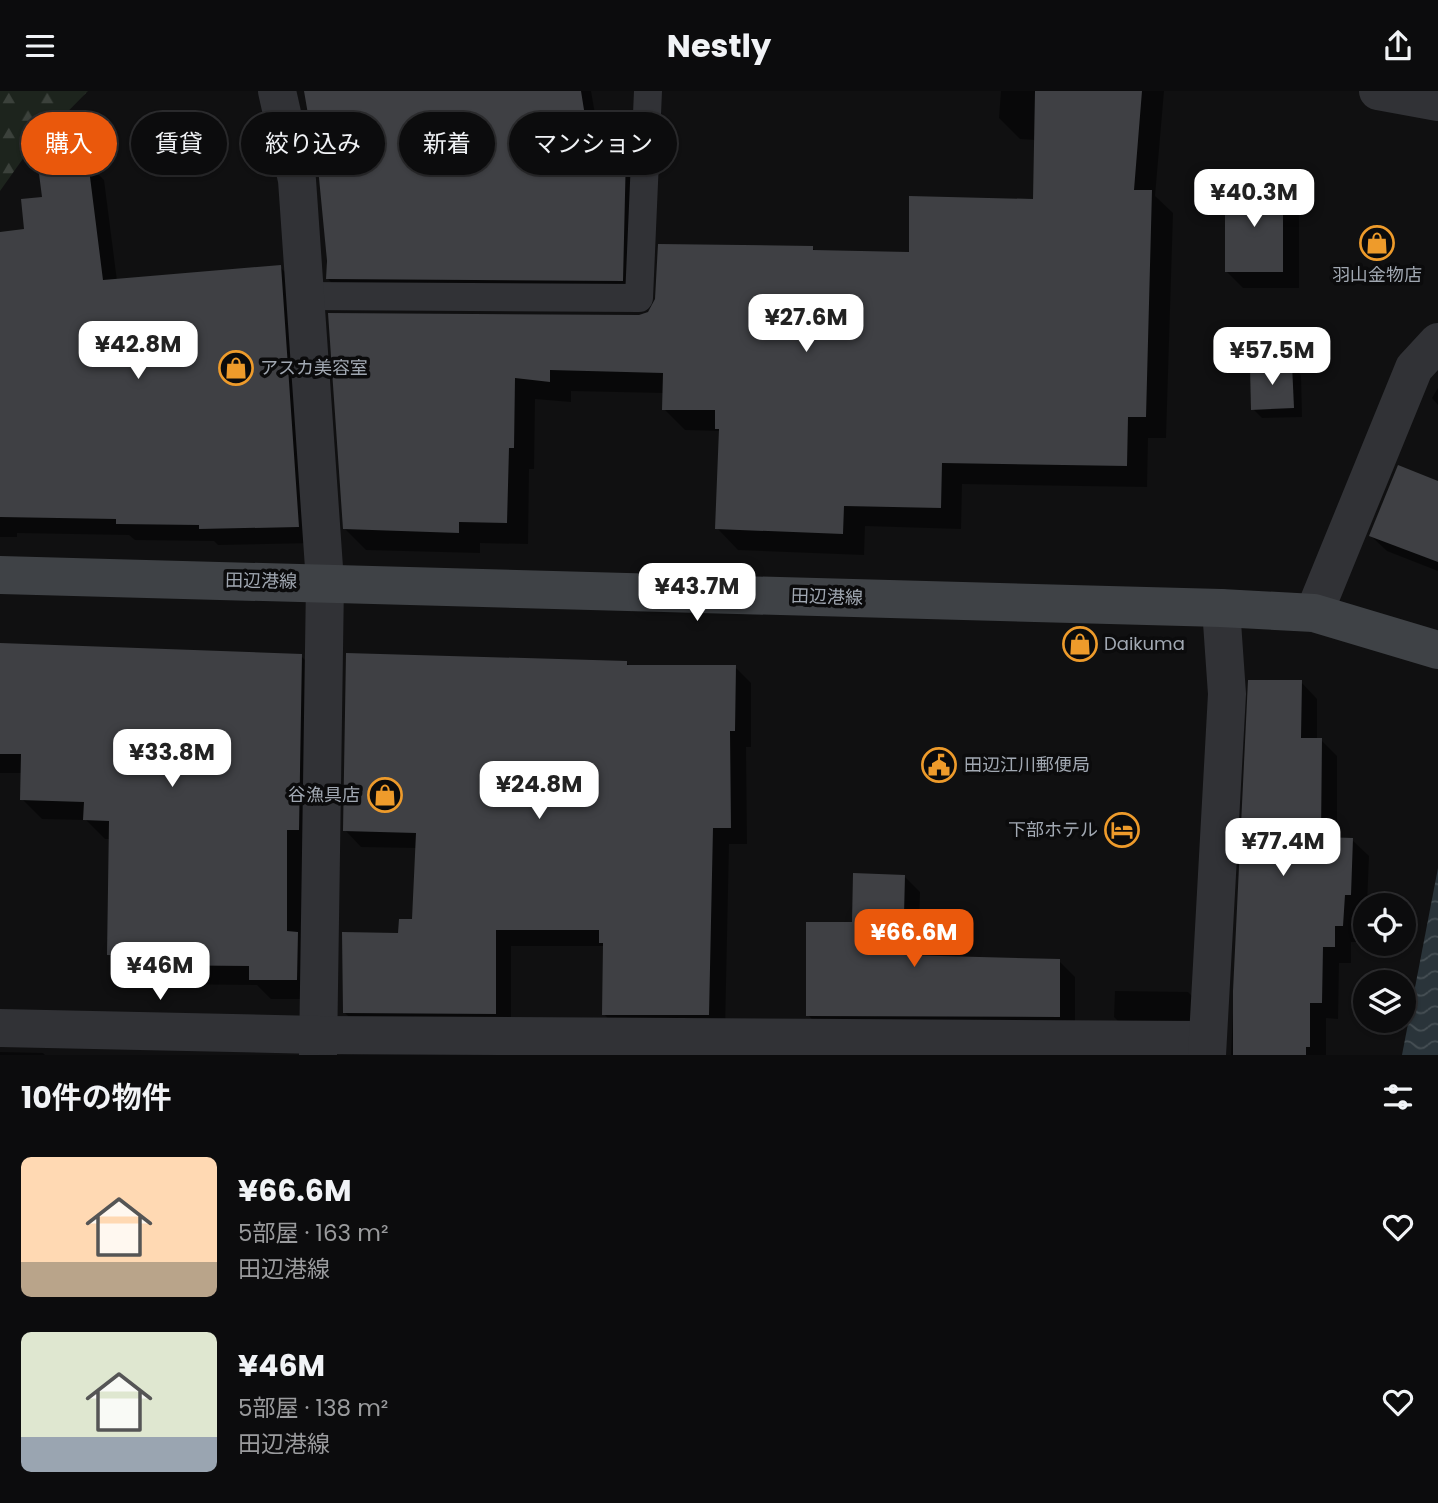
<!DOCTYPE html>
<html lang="ja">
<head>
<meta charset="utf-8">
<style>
  body { margin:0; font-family:Poppins,"Noto Sans JP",sans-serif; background:#1a1a1b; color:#f1f3f6; height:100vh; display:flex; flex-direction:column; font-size:26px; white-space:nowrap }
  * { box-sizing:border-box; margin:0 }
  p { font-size:23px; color:#9a9b9d }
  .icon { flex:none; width:38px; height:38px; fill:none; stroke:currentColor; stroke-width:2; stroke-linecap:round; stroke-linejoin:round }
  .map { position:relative; height:964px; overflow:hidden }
  .drawer { display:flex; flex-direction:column; background:#0c0c0d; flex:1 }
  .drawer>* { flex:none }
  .hud { position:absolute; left:21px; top:21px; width:700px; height:63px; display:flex; gap:14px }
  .fabs { position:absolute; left:1353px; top:802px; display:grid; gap:14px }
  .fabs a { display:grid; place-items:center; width:63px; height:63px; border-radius:50%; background:#0c0c0d; box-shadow:0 2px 5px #0004,0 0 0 2px #2c2c2e; font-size:35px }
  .price { position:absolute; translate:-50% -60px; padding:0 16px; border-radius:14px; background:#fff; color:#222; font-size:23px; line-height:46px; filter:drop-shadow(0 2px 4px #0008) }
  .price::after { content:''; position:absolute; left:50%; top:42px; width:21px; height:16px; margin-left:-10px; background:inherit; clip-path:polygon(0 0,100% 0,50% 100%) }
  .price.current { background:#ea580c; color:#fff }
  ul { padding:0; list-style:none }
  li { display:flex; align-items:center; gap:21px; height:175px; padding:0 21px }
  li span { display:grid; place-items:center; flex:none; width:196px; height:140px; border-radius:10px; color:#555 }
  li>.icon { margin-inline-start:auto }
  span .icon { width:84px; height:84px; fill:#fffc; stroke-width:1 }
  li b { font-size:30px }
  h2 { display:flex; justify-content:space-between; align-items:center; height:84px; padding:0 21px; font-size:30px }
  .chip { padding:0 24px; border-radius:32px; background:#0c0c0d; box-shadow:0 2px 5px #0004,0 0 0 2px #2c2c2e; font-size:24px; line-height:63px }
  .chip.current { background:#ea580c; color:#fff }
  header { display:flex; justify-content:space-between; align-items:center; height:91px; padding:0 21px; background:#0c0c0d; font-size:32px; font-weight:700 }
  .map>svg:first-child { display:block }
  .forest { fill:url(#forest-firs) }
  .water { fill:url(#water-waves) }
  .shadow { fill:#0007 }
  .building { fill:#3f4044 }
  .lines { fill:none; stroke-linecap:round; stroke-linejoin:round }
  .service { stroke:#313236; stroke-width:28 }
  .minor { stroke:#313236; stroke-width:38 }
  .secondary { stroke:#3f4246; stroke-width:38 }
  .labels { text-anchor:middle; stroke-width:7; stroke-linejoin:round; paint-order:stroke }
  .poi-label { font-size:18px; fill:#a1a8b2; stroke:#0b0b0c; text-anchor:start }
  .street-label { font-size:18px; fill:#a1a8b2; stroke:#0b0b0c }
</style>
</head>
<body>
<header><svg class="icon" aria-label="menu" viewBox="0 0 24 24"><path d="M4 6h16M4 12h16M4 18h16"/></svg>Nestly<svg class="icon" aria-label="share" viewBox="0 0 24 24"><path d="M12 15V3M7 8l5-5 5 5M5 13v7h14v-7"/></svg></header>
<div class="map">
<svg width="1438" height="964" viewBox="0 0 1438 964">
  <defs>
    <pattern id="forest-firs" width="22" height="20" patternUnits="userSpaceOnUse" patternTransform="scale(1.75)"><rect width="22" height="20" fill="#1d241d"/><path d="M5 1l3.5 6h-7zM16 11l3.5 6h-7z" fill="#3b413b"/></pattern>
    <pattern id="water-waves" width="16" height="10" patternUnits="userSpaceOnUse" patternTransform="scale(1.75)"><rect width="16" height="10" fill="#2a343a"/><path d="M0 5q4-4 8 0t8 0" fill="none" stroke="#464f54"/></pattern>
  </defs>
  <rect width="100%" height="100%" fill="#101011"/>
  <polygon class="forest" points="0,0 88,0 27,62 0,100"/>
  <polygon class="water" points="1438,777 1438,964 1402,964"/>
  <g class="shadow">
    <polygon points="305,0 591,0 602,64 626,63 639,77 636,203 341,201 328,188 321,87"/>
    <polygon points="1001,0 1164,0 1155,105 1173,122 1166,347 1148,347 1147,396 962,393 961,438 865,435 864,464 738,459 717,437 721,340 685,339 664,318 664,302 571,300 571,311 535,308 534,378 529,378 528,453 480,452 480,462 366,459 345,438 330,224 639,225 812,157 816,160 910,163 1035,109 1036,49 1020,48 999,27"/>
    <polygon points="87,72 104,89 117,190 280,176 297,193 315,452 218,454 214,450 135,449 129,444 17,442 17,446 0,446 0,143 26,140 44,108"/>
    <polygon points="1282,97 1299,113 1299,197 1243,197 1226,180"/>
    <polygon points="1292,275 1301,284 1302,326 1262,327 1253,318"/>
    <polygon points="1438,297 1438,314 1432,307"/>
    <polygon points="1438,392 1438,480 1387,460 1371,445"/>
    <polygon points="0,555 301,565 321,585 316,908 271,908 257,894 161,893 152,884 129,883 109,863 110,748 105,748 86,729 42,728 22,708 23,682 0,682"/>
    <polygon points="626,571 631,576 735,576 751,592 751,656 746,656 747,753 729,753 725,940 620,940 604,923 604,855 511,855 511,939 362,938 345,922 400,844 414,830 417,757 361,756 345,739"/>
    <polygon points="1301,591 1317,608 1317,649 1321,649 1337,665 1337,748 1352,749 1369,765 1367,814 1365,820 1360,820 1359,851 1351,851 1351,872 1339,872 1338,928 1326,927 1326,964 1231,964 1234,902"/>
    <polygon points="904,785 920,801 918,866 1059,870 1075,886 1075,942 824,940 808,924 854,833"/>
    <polygon points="1115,900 1188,901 1207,920 1205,945 1133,945 1114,926"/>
    <polygon points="0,961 43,962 45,964 0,964"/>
  </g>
  <g class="building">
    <polygon points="304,0 581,0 591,63 626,62 623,190 326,188 327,170 319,87"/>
    <polygon points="1035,0 1142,0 1134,99 1152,99 1146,326 1128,326 1127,375 942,372 941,417 844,415 843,443 715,438 719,338 715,338 715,319 662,319 663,282 550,279 550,291 515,287 514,357 509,357 507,432 459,431 459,442 343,438 328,222 639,224 648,221 655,208 658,153 813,155 813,159 909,161 909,105 1033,108"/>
    <polygon points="88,70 103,189 281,174 299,436 199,438 199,434 116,433 116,428 0,426 0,141 24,138 21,108 42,106 38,75"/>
    <polygon points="1234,95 1283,95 1283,181 1225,181 1225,100 1234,100"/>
    <polygon points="1292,273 1294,317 1251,319 1250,275"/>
    <polygon points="1398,374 1438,390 1438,471 1369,445"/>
    <polygon points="0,552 302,563 299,739 287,739 287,840 298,841 297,889 249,889 249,875 140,874 140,865 107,864 109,730 83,729 84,711 20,709 21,663 0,663"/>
    <polygon points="346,562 627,570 627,574 736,574 735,640 730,640 731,737 713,737 709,924 602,924 603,852 599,852 599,839 496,839 496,923 343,922 342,841 398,842 399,828 412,828 416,742 343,740"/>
    <polygon points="1248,589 1302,589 1301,647 1322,647 1321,746 1353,747 1351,804 1345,804 1343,835 1335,835 1335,856 1323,856 1322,912 1310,912 1310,956 1306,956 1306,964 1233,964 1233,900"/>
    <polygon points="853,782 905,784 903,864 1060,868 1060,926 806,925 806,831 852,831"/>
  </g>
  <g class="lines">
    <polyline class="service" points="305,205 639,207 648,0"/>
    <g class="minor">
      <polyline points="277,0 297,89 325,491 318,964"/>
      <polyline points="1378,0 1438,11"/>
      <polyline points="1314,522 1414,277 1438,251"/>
      <polyline points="0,937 319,944 1206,949"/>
      <polyline points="1207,964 1227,603 1221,517"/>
    </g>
    <polyline class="secondary" points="0,484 1221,517 1314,522 1438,559"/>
  </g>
  <defs>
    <g id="shop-ring" transform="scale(1.75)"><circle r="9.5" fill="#0b0b0c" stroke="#ee9b2b" stroke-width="1.5"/><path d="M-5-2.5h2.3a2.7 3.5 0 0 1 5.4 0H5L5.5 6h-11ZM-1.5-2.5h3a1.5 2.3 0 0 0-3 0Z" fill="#ee9b2b"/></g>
    <g id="civic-ring" transform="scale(1.75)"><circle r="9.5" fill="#0b0b0c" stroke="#ee9b2b" stroke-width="1.5"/><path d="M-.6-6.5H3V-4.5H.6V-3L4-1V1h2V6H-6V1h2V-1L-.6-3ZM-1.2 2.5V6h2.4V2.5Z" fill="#ee9b2b"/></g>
    <g id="hotel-ring" transform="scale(1.75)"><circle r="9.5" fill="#0b0b0c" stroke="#ee9b2b" stroke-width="1.5"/><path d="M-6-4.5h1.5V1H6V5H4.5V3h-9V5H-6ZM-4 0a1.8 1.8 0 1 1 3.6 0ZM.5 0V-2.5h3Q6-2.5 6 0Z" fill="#ee9b2b"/></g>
  </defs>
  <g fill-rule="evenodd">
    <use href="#shop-ring" x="1377" y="152"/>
    <use href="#shop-ring" x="236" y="277"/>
    <use href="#shop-ring" x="1080" y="553"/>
    <use href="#civic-ring" x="939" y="674"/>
    <use href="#shop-ring" x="385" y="704"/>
    <use href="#hotel-ring" x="1122" y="739"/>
  </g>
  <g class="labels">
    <g class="poi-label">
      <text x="1377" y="190" text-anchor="middle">羽山金物店</text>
      <text x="260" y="283">アスカ美容室</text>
      <text x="1104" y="559">Daikuma</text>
      <text x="964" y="680">田辺江川郵便局</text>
      <text x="360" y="710" text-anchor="end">谷漁具店</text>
      <text x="1098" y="745" text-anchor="end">下部ホテル</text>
    </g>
    <g class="street-label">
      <text transform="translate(261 490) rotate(1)" y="6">田辺港線</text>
      <text transform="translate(827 506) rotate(2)" y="6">田辺港線</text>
    </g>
  </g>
</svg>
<div class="fabs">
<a><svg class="icon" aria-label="locate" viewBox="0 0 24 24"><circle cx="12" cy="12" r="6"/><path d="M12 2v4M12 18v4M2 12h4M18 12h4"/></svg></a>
<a><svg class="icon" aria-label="layers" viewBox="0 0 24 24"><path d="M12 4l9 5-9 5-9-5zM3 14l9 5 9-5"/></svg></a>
</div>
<b class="price" style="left:1254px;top:138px">¥40.3M</b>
<b class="price" style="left:806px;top:263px">¥27.6M</b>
<b class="price" style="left:138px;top:290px">¥42.8M</b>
<b class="price" style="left:1272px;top:296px">¥57.5M</b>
<b class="price" style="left:697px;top:532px">¥43.7M</b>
<b class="price" style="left:172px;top:698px">¥33.8M</b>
<b class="price" style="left:539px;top:730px">¥24.8M</b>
<b class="price" style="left:1283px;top:787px">¥77.4M</b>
<b class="price current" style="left:914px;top:878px">¥66.6M</b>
<b class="price" style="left:160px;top:911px">¥46M</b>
<div class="hud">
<a class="chip current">購入</a>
<a class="chip">賃貸</a>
<a class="chip">絞り込み</a>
<a class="chip">新着</a>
<a class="chip">マンション</a>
</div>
</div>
<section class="drawer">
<h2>10件の物件<svg class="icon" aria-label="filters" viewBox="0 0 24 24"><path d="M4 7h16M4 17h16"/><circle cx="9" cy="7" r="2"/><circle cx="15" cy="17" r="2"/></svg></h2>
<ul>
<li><span style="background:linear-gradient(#ffd9b3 75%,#b9a48a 0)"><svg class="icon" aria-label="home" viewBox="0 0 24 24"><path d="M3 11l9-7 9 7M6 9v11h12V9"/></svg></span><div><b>¥66.6M</b><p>5部屋 · 163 m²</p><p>田辺港線</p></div><svg class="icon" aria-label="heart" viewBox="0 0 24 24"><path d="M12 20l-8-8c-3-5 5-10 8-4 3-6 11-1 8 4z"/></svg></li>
<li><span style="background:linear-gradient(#dfe7d0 75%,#9aa5b1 0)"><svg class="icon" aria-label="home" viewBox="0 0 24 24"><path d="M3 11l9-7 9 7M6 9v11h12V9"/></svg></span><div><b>¥46M</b><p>5部屋 · 138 m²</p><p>田辺港線</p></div><svg class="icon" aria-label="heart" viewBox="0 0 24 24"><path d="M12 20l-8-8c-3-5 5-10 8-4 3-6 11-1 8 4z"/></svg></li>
</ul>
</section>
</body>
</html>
